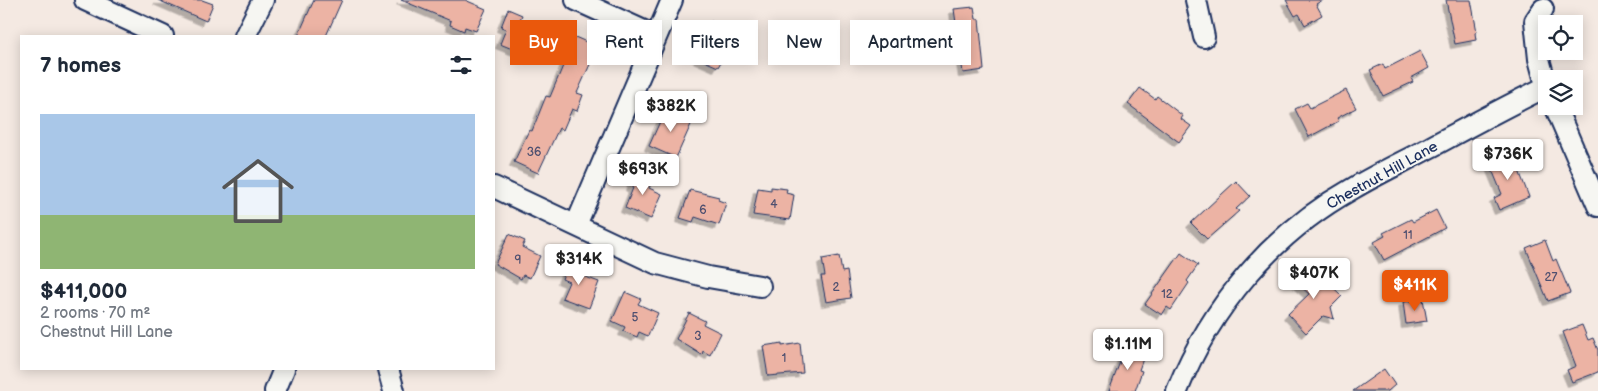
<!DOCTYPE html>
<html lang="en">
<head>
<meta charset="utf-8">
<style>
  body { margin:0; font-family:"Balsamiq Sans",sans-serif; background:#f2f2f3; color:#1f2937; height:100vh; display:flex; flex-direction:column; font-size:19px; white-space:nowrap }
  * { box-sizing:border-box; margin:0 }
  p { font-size:16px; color:#747a83 }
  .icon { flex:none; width:28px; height:28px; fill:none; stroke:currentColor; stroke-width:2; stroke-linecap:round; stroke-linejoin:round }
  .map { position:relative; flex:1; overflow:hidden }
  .panel { position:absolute; left:20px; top:35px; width:475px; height:335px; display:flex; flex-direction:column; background:#fff; border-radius:0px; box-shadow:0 2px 12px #0003 }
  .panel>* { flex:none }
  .guide { position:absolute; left:510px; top:20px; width:475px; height:45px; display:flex; gap:10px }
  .tools { position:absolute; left:1538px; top:15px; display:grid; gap:10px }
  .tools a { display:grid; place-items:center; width:45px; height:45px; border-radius:0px; background:#fff; box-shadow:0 2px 12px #0003; font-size:25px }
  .price { position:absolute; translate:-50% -42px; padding:0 11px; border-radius:5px; background:#fff; color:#222; font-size:16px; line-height:32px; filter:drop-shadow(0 1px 2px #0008) }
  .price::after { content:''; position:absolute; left:50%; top:30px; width:15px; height:11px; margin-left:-8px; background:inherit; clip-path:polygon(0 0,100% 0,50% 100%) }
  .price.selected { background:#ea580c; color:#fff }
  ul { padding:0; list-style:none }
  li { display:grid; align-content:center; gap:10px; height:265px; padding:0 20px }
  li+li { border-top:1px solid #e0e1e3 }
  li span { display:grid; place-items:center; height:155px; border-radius:0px; color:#555 }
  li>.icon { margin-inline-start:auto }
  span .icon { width:90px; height:90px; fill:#fffc; stroke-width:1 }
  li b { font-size:21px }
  h2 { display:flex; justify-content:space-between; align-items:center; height:60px; padding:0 20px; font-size:21px }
  .chip { padding:0 18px; border-radius:0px; background:#fff; box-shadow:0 2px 12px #0003; font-size:18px; line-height:45px }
  .chip.selected { background:#ea580c; color:#fff }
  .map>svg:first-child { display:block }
  .building { fill:#ecb3a4; stroke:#1b2f5e; filter:url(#shadow) }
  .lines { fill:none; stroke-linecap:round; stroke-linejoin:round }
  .minor-casing { stroke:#1b2f5e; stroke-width:24 }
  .minor { stroke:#f6f6f2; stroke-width:20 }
  .labels { text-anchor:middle; stroke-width:4; stroke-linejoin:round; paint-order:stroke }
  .number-label { font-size:12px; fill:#4f5070 }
  .street-label { font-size:15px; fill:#1b2f5e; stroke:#f6f6f2 }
</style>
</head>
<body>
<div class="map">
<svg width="1598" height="391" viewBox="0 0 1598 391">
  <defs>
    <filter id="shadow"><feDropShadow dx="-4.5" dy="4.5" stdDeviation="0" flood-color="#0004"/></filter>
  </defs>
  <rect width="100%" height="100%" fill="#f4e9e2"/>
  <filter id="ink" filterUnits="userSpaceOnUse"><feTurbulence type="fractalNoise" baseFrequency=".02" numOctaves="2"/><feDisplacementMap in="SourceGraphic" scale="10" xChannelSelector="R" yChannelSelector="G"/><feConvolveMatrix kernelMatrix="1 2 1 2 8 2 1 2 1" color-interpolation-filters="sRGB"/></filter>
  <g filter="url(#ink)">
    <g class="building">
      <polygon points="158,0 202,0 213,4 206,21"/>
      <polygon points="314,0 342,0 326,36 298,36"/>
      <polygon points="401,0 465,0 486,9 476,31 465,27 464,31 450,25 451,21"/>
      <polygon points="1286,0 1323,0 1316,4 1322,15 1305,25 1299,14 1295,16"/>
      <polygon points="1446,0 1471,0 1477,32 1475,33 1476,40 1455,44"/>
      <polygon points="974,7 976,19 979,19 984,70 963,73 954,9"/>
      <polygon points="508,9 522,15 519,22 538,29 527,55 500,44 506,29 501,27"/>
      <polygon points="711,21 733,31 729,39 733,41 718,67 691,55 697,40 702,42"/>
      <polygon points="575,37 598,47 577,93 583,95 577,111 572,109 563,130 559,128 538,173 514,162 529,130 532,131 546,96 550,97"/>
      <polygon points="1420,51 1429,68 1411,78 1413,82 1383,96 1370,70 1383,64 1385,69"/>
      <polygon points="1140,88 1155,99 1157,96 1183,116 1181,119 1191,126 1179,142 1128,104"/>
      <polygon points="1346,90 1356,108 1337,118 1339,121 1309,137 1295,109 1307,103 1310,108"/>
      <polygon points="666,108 693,120 676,158 649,146"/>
      <polygon points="1508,152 1515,169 1518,168 1529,197 1499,210 1494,198 1502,194 1488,160"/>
      <polygon points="636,171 654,178 649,188 662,194 651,219 625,208 633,188 630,186"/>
      <polygon points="1236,181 1250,196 1236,209 1239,211 1207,239 1191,223"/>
      <polygon points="771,187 787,189 786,193 794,195 790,220 753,215 758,188 771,190"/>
      <polygon points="690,190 719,197 718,200 726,203 719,225 695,217 693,222 680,218"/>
      <polygon points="1436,210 1445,228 1384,260 1374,242 1385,236 1383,233 1411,219 1413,222"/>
      <polygon points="509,234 525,241 522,247 540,256 530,278 523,275 521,279 495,264"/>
      <polygon points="1545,240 1553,261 1556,259 1570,293 1548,301 1526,248"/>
      <polygon points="1181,253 1198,265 1187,281 1189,283 1171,310 1167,307 1162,315 1145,304"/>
      <polygon points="839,256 842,272 847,271 851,298 826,302 821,276 825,276 822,259"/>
      <polygon points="569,261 586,268 583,276 599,282 589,308 562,298 569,282 562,279"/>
      <polygon points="1311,266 1342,296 1331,307 1334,319 1323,316 1306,333 1288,314 1309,294 1296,282"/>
      <polygon points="625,292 641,299 638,304 658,313 648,336 639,332 637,337 623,331 625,327 612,321"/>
      <polygon points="1423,299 1427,321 1406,324 1403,302"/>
      <polygon points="689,313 705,321 703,324 721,333 710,355 703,351 702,355 676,339"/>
      <polygon points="1582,325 1588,340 1593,338 1598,350 1598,372 1572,382 1567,370 1576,366 1563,332"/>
      <polygon points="782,343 782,346 800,343 803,373 768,376 763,346"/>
      <polygon points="1126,346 1145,353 1139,370 1142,371 1135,391 1109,391"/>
      <polygon points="1384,369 1395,385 1388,391 1353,391"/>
    </g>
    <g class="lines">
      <g class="minor-casing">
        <g id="minor">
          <polyline points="85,0 163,36"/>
          <polyline points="576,0 655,36"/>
          <polyline points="1196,0 1204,37"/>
          <polyline points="1543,9 1535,21 1539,59 1546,85"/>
          <polyline points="245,36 263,0"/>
          <polyline points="1555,106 1598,206"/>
          <polyline points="494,187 655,263 708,277 760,286"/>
          <polyline points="576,225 672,0"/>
          <polyline points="388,369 394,391"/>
          <polyline points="275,391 284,369"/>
          <path d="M1177,391c34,-85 95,-157 175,-202 25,-15 51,-27 77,-41 39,-21 77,-42 117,-61"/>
        </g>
      </g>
      <use href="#minor" class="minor"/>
    </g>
  </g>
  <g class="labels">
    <g class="number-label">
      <text x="534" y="156">36</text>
      <text x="774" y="208">4</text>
      <text x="703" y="214">6</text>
      <text x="1408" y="239">11</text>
      <text x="518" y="264">9</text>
      <text x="1551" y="281">27</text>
      <text x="836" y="291">2</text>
      <text x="1167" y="298">12</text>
      <text x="635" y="321">5</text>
      <text x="698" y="340">3</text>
      <text x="784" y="362">1</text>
    </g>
    <g class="street-label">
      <text transform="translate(1382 175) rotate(-29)" y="5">Chestnut Hill Lane</text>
    </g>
  </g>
</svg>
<div class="tools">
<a><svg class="icon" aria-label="locate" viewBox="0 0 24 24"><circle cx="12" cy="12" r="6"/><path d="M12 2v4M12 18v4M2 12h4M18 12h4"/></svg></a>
<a><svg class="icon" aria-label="layers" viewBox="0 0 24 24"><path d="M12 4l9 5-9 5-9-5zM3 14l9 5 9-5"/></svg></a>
</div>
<b class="price" style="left:671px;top:133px">$382K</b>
<b class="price" style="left:1508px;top:181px">$736K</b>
<b class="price" style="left:643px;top:196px">$693K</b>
<b class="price" style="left:579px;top:286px">$314K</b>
<b class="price" style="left:1314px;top:300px">$407K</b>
<b class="price selected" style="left:1415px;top:312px">$411K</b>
<b class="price" style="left:1128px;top:371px">$1.11M</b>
<div class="guide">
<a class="chip selected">Buy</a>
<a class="chip">Rent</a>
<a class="chip">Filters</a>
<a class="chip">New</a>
<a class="chip">Apartment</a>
</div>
<section class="panel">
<h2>7 homes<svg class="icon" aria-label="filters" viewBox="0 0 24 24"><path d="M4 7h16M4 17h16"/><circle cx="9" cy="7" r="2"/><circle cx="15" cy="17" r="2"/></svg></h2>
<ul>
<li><span style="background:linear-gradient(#a9c7e8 65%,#8fb573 0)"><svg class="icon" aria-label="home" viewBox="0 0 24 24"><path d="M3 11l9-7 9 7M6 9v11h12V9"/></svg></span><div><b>$411,000</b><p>2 rooms · 70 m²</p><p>Chestnut Hill Lane</p></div></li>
</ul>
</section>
</div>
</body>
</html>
